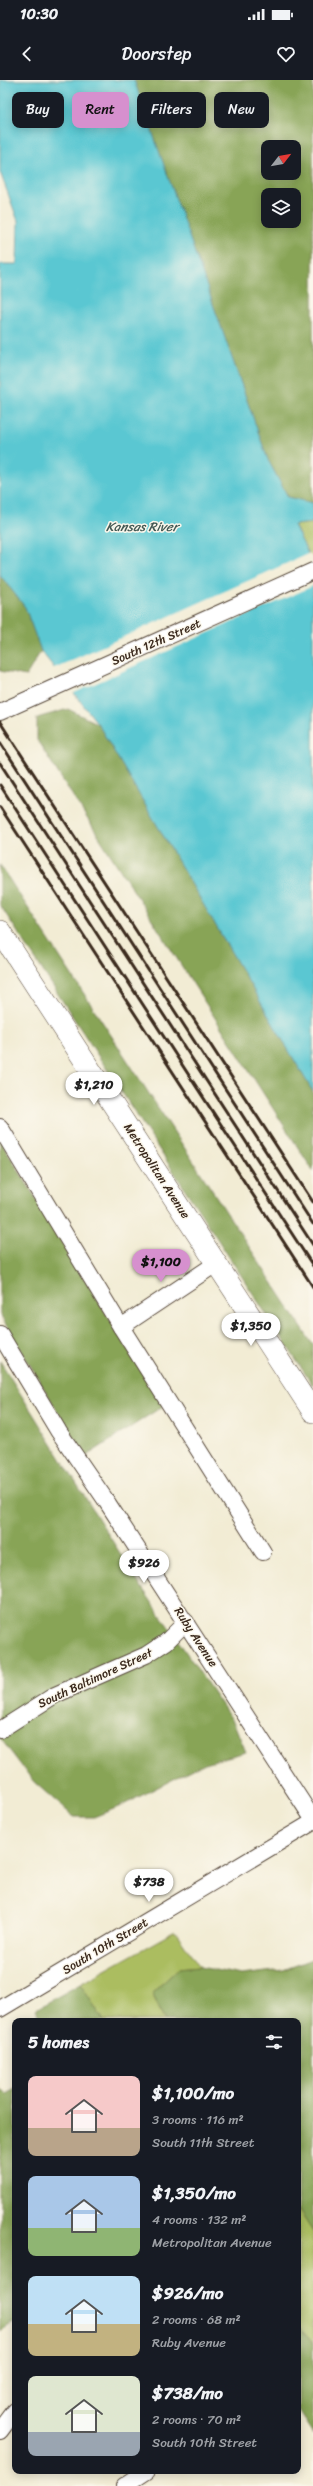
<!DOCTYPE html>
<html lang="en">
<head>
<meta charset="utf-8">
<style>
  body { margin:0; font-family:Sriracha,sans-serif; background:#20242c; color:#f1f3f6; height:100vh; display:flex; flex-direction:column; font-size:15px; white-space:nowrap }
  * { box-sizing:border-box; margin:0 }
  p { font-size:13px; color:#9ea1a6 }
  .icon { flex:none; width:22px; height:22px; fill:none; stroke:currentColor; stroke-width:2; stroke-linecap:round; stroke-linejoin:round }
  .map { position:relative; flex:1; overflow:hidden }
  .sheet { position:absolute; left:12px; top:1938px; width:289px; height:456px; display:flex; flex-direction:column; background:#171b24; border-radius:8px; box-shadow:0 2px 10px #0003 }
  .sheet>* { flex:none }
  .hud { position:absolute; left:12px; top:12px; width:289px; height:36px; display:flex; gap:8px }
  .needle { width:26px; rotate:59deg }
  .fabs { position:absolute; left:261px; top:60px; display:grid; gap:8px }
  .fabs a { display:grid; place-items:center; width:40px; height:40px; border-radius:8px; background:#171b24; box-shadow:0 2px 10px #0003; font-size:20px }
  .price { position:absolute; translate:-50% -34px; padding:0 9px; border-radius:14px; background:#fff; color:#222; font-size:13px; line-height:26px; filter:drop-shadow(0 1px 2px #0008) }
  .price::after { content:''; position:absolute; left:50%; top:24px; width:12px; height:9px; margin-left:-6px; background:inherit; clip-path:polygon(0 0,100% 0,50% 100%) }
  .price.selected { background:#d690ce; color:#111 }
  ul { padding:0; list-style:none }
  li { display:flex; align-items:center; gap:12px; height:100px; padding:0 16px }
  li span { display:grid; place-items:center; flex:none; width:112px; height:80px; border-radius:8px; color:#555 }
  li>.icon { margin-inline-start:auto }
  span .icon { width:48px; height:48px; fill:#fffc; stroke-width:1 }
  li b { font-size:17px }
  h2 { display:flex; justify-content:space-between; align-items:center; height:48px; padding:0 16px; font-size:17px }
  .pill { padding:0 14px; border-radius:8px; background:#171b24; box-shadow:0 2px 10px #0003; font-size:14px; line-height:36px }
  .pill.selected { background:#d690ce; color:#111 }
  .status { display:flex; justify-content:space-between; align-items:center; height:28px; padding:0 20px; background:#171b24; direction:ltr }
  .status svg { height:11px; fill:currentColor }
  header { display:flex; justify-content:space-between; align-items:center; height:52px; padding:0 16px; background:#171b24; font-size:18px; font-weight:600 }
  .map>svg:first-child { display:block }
  .green { fill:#abbd60; stroke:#73743f }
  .forest { fill:#88a456; stroke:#62673a; fill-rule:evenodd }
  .water { fill:#5ac7d2; stroke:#4a7878 }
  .pier { fill:#f2ecd4 }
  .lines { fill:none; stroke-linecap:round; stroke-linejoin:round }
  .minor-casing { stroke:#564739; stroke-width:18 }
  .major-casing { stroke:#564739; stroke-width:22 }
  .minor { stroke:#fff; stroke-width:16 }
  .major { stroke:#fff; stroke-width:21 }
  .rail { stroke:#3b2a1e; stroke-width:3 }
  .labels { text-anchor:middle; stroke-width:3; stroke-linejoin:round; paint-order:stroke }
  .street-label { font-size:12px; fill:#3b2a1e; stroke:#fbf7ec }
  .water-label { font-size:13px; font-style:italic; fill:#445954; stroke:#fbf7ec }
</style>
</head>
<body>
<div class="status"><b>10:30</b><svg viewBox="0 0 49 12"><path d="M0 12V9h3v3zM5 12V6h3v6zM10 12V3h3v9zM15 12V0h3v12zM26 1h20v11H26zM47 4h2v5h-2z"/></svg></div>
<header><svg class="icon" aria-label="back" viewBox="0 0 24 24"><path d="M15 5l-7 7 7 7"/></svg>Doorstep<svg class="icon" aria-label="heart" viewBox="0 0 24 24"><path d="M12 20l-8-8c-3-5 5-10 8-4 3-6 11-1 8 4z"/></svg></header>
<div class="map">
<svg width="313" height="2406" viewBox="0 0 313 2406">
  <rect width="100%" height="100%" fill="#fbf7ec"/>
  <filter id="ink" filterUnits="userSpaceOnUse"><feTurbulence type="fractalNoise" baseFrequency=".025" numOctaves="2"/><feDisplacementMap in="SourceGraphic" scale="8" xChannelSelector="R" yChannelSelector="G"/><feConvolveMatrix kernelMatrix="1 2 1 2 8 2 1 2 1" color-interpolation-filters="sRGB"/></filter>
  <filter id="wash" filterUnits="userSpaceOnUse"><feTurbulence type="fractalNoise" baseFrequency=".012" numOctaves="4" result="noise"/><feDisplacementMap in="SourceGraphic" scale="16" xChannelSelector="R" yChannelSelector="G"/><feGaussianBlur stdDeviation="0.9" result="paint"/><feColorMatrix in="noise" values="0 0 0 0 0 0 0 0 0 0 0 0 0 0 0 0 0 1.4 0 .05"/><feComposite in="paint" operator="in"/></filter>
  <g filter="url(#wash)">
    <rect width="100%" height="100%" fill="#f2ecd4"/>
    <g class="green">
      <polygon points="313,443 313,484 294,445"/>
      <polygon points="175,1851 200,1887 178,1889 152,1913 165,1941 104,1941 80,1904"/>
      <polygon points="298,2129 313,2152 313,2264 298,2246"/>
    </g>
    <g class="forest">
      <path d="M134,0h179v423l-25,-6 -20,-37zM268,67h26v26h-26zM268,115h26v26h-26z"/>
      <polygon points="0,495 25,527 41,571 26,596 0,591"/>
      <polygon points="68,629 98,644 313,1012 313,1091 37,660 37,638"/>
      <polygon points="0,785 313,1265 313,1306 0,825"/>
      <polygon points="0,1060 163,1326 85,1377 0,1235"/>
      <polygon points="0,1281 138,1502 233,1641 246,1672 205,1683 121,1726 94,1737 74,1737 34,1702 0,1658"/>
      <polygon points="313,1879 313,2152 298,2129 298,1941 165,1941 152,1913 178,1889 200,1887 241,1895 283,1890"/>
      <polygon points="80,1904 104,1941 43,1941 36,1929"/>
      <polygon points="15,2009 15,2242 0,2251 0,2010 6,2014"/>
      <polygon points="298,2246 313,2264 313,2354 298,2331"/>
    </g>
    <polygon class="water" points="0,0 134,0 268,380 288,417 313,423 313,443 294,445 313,484 313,1012 98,644 41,571 25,527 0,495 0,184 17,184 18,141 0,92"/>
    <polygon class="pier" points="310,473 313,479 313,506 72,614 52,589"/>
  </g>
  <g filter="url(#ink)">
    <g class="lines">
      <g class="minor-casing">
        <g id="minor">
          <polyline points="0,632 313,491"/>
          <polyline points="0,1047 121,1247 263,1472"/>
          <polyline points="121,1247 217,1183"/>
          <polyline points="0,1254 59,1352 105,1419 313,1739"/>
          <polyline points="0,1650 55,1615 146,1575 166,1562 186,1542"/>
          <polyline points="0,1929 313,1742"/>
          <polyline points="0,2351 15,2331"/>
          <polyline points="124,2406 147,2391"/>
        </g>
      </g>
      <g class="major-casing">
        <polyline id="major" points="0,851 313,1332"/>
      </g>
      <use href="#minor" class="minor"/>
      <use href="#major" class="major"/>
      <g class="rail">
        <polyline points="0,642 313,1122"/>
        <polyline points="0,662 313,1144"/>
        <polyline points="0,683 313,1165"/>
        <polyline points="0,705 313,1186"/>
        <polyline points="0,727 313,1207"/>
      </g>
    </g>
  </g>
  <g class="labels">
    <g class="street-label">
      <text transform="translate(156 562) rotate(-24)" y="4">South 12th Street</text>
      <text transform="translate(157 1091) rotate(57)" y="4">Metropolitan Avenue</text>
      <text transform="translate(196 1557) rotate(57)" y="4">Ruby Avenue</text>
      <text transform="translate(95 1598) rotate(-25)" y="4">South Baltimore Street</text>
      <text transform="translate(105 1866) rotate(-31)" y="4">South 10th Street</text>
    </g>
    <g class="water-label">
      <text x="142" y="451">Kansas River</text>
    </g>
  </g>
</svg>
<div class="fabs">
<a><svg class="needle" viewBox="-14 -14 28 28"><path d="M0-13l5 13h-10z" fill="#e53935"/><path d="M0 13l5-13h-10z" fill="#9ea1a6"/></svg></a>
<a><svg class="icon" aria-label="layers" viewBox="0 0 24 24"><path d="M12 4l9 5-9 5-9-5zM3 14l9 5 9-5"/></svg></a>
</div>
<b class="price" style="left:94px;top:1026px">$1,210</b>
<b class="price selected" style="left:161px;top:1203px">$1,100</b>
<b class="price" style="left:251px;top:1267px">$1,350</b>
<b class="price" style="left:144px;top:1504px">$926</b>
<b class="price" style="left:149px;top:1823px">$738</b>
<div class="hud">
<a class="pill">Buy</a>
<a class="pill selected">Rent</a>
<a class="pill">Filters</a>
<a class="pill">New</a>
</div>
<section class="sheet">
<h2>5 homes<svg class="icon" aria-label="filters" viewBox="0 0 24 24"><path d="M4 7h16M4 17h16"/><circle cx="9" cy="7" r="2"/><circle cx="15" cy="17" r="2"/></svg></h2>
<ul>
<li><span style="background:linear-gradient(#f6c9c9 65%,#b9a48a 0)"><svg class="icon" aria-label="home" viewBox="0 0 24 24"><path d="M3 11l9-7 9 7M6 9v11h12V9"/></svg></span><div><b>$1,100/mo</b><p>3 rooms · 116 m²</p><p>South 11th Street</p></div></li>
<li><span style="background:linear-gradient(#a9c7e8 65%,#8fb573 0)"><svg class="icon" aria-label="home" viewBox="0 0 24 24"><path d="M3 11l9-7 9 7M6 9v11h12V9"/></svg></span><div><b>$1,350/mo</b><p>4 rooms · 132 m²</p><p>Metropolitan Avenue</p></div></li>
<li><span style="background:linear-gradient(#bfe0f5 60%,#c2b280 0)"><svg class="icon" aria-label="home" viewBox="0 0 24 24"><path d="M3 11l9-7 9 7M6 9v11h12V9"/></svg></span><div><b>$926/mo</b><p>2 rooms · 68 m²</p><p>Ruby Avenue</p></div></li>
<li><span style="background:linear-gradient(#dfe7d0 70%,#9aa5b1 0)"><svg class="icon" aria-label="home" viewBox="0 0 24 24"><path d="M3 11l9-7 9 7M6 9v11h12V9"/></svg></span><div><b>$738/mo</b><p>2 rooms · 70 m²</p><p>South 10th Street</p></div></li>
</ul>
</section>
</div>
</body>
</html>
